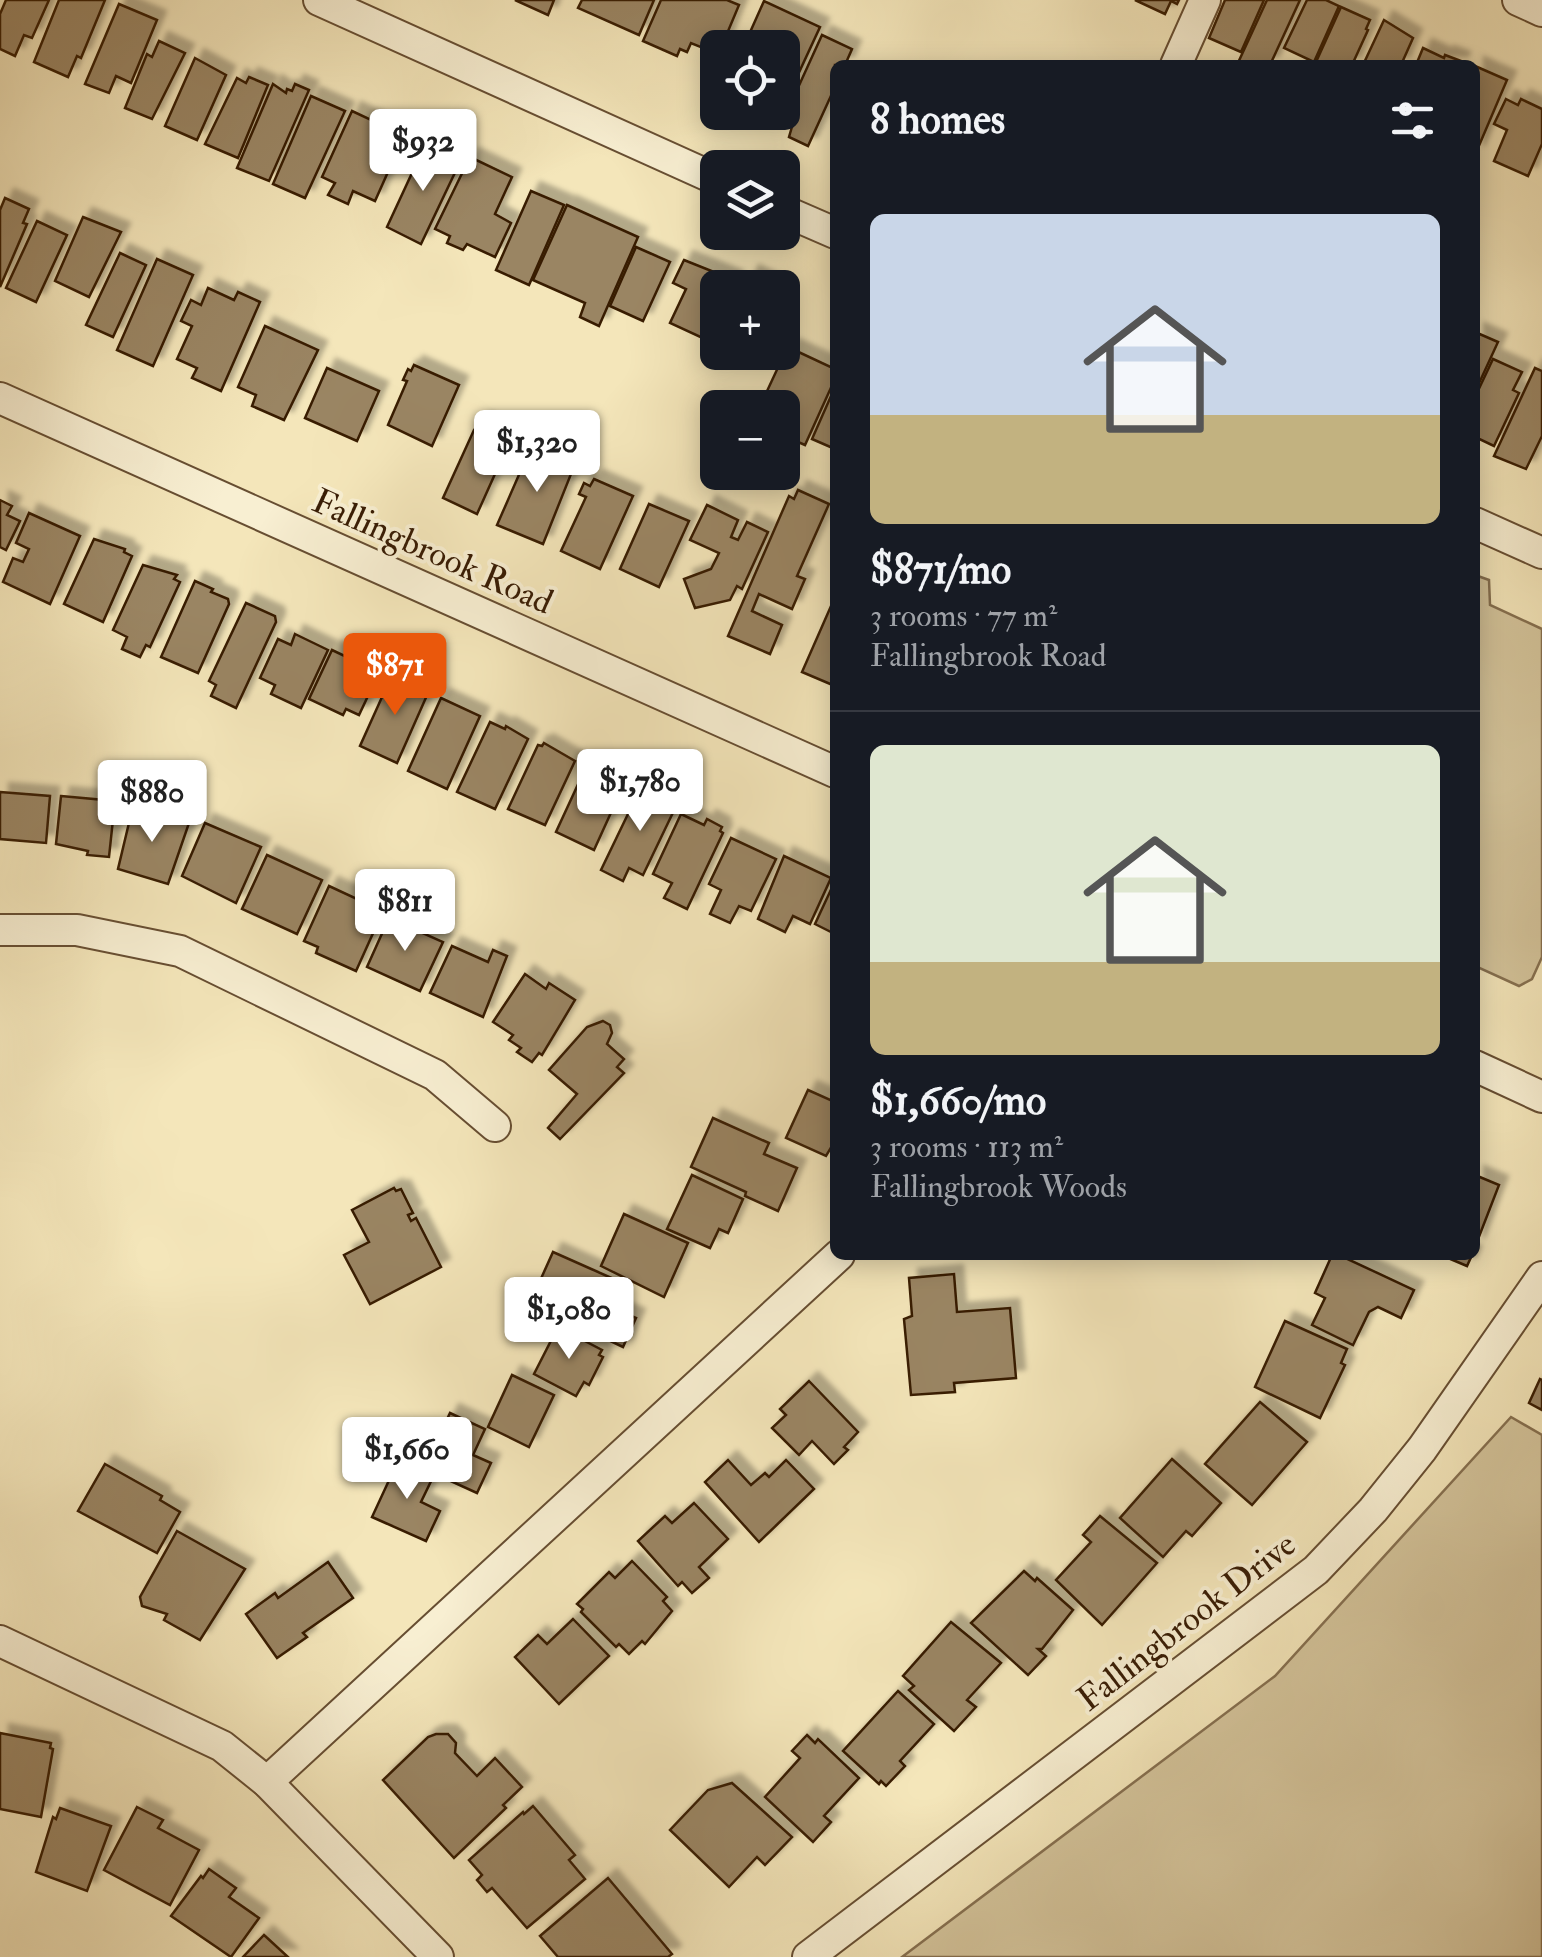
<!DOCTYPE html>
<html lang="en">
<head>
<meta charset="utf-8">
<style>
  body { margin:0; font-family:"IM FELL Double Pica",serif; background:#20242c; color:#f1f3f6; height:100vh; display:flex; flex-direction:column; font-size:38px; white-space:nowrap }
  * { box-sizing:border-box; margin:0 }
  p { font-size:32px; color:#9ea1a6 }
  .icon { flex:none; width:55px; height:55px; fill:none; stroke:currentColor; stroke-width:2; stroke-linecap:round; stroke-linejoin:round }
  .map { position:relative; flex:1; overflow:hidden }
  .sheet { position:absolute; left:830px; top:60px; width:650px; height:1200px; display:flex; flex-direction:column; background:#171b24; border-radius:15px; box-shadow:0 5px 25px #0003 }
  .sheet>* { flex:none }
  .fabs { position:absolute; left:700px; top:30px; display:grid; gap:20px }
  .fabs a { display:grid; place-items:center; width:100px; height:100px; border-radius:15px; background:#171b24; box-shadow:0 5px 25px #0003; font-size:50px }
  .price { position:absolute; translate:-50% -85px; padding:0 22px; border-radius:10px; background:#fff; color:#222; font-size:32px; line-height:65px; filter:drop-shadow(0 2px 5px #0008) }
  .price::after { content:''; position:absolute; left:50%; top:60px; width:30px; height:22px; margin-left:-15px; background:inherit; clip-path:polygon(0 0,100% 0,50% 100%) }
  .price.current { background:#ea580c; color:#fff }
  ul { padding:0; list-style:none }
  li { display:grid; align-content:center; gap:20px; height:530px; padding:0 40px }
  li+li { border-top:2px solid #363941 }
  li span { display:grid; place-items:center; height:310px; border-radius:15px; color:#555 }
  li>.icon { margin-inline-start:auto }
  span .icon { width:180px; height:180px; fill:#fffc; stroke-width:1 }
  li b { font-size:42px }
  h2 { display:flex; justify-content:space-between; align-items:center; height:120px; padding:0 40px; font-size:42px }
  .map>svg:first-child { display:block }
  .green { fill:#d4c49b; stroke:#867050; stroke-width:2.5 }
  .building { fill:#9a8563; stroke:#381c04; stroke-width:2.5; filter:url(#shadow) }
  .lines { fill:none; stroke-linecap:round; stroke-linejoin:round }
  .minor-casing { stroke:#674e32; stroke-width:34 }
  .minor { stroke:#f8efd2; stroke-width:30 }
  .labels { text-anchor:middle; stroke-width:8; stroke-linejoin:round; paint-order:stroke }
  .street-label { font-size:35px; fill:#381c04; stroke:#f8efd2 }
</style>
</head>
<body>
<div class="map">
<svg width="1542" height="1957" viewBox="0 0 1542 1957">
  <defs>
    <filter id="shadow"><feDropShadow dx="9" dy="-9" stdDeviation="2.5" flood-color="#0004"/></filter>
  </defs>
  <rect width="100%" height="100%" fill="#f4e6ba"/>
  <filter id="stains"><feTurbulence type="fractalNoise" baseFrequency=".002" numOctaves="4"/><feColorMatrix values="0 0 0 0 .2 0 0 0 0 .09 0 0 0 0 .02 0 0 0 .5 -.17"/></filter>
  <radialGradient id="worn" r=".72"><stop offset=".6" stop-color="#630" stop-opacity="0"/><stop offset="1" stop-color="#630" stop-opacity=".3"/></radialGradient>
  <g class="green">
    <polygon points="1475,575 1489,580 1490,605 1542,629 1542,957 1532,979 1519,986 1475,966"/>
    <polygon points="1511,1417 1542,1435 1542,1957 902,1957 1275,1676"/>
  </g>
  <g class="building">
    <polygon points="6,0 49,0 32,38 24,35 15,56 0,49 0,14"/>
    <polygon points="59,0 105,0 81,58 77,56 68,77 34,62"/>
    <polygon points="515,0 554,0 548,15"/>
    <polygon points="582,0 654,0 639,35 578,8"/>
    <polygon points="661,0 727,0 739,5 721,48 718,48 718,54 691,43 687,52 680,49 677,56 643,41"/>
    <polygon points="1135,0 1179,0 1177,4 1171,1 1165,14"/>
    <polygon points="1225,0 1264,0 1241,52 1209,38"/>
    <polygon points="1267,0 1300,0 1270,65 1237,65"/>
    <polygon points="1307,0 1326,0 1339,6 1314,62 1284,48"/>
    <polygon points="764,1 820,27 789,94 782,90 782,48 743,48"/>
    <polygon points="119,4 157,20 131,83 116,76 109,93 85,84"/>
    <polygon points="1341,7 1370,20 1366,29 1368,30 1352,65 1322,65 1316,62"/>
    <polygon points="1384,20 1413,38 1401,65 1363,65"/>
    <polygon points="822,35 852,49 845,65 835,65 835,87 808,146 789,137 798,106 791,103"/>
    <polygon points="159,41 185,53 152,119 125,108 147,54 152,57"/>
    <polygon points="1423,48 1444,58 1445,55 1461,61 1459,65 1416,65"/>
    <polygon points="195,58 226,75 197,140 165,126"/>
    <polygon points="1475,66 1507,80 1475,155"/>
    <polygon points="249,77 268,85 238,158 205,144 237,78 246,83"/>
    <polygon points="273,84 286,93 287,89 292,91 295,84 309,90 269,181 237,168"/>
    <polygon points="311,96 345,111 305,198 273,184"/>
    <polygon points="1506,99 1518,105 1521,99 1542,109 1542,144 1528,176 1494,161 1507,130 1494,124"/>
    <polygon points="352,111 380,124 373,138 378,140 385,127 404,136 375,201 353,191 348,204 328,195 335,183 322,177"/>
    <polygon points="425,145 460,162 421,244 387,227"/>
    <polygon points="470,157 512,177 495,214 511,223 495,257 467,244 463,250 447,243 450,236 435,229"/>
    <polygon points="531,191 564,205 529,285 496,270"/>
    <polygon points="5,198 29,209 23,223 27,224 0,287 0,210"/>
    <polygon points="567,205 638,237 599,326 580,317 585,303 533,280"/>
    <polygon points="83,217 121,232 89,297 55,281"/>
    <polygon points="37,221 67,235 36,302 6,288"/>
    <polygon points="636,247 670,262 643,321 610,306"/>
    <polygon points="120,253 146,265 113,337 86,325"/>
    <polygon points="157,259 193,275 153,366 117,350"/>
    <polygon points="684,260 734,280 731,288 718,288 718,316 707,340 670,323 686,289 673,283"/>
    <polygon points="750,274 780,288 744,288"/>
    <polygon points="208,288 234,300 238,292 260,302 221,391 192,378 197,368 177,359 192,326 181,321 191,300 201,305"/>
    <polygon points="265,326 318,350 284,420 252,406 256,395 238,387"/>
    <polygon points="1475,332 1498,342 1475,392"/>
    <polygon points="790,348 835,369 834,381 805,445 784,436 782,408 761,404 781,361 784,363"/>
    <polygon points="726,352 759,352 754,365"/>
    <polygon points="1493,359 1522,372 1513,390 1519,393 1494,446 1475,437 1475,397"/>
    <polygon points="414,365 459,385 432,446 388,425 407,381 403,380 408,369 411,371"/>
    <polygon points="327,368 379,391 357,441 305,418"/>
    <polygon points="1535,368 1542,371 1542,436 1526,469 1494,456"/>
    <polygon points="835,387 835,449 812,439"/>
    <polygon points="482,422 509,434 505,444 508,445 477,514 443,498 474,430 477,431"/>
    <polygon points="532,445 575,464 543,544 497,525"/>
    <polygon points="594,479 633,496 600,569 561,551 586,497 579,494 584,483 590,486"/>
    <polygon points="798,490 829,504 797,576 805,579 792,609 759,594 752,611 782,625 770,654 728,636 789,496 794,499"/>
    <polygon points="0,500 12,506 7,515 20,521 6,550 0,547"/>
    <polygon points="649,504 689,521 659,587 620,569"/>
    <polygon points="707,505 738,520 731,537 738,540 747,522 768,532 742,589 737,586 730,600 695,608 684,579 711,569 719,553 690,540"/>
    <polygon points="29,513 80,536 50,604 3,582 13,558 23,562 29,549 16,543"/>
    <polygon points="94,539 125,549 124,552 132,556 103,622 64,604"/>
    <polygon points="143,565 177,575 174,579 180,582 150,647 146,645 140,657 122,649 127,637 113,630"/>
    <polygon points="195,581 213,589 211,592 228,599 229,604 198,673 161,657"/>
    <polygon points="835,597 835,686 802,672"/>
    <polygon points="246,603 275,616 276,622 236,708 211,696 216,685 209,681"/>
    <polygon points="295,634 328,650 301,708 271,694 275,685 260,678 278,639 291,645"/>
    <polygon points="332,650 366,666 362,675 375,681 359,715 346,709 343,715 309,699"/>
    <polygon points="391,677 403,682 405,677 428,687 425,692 428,693 397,763 360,746"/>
    <polygon points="441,698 480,716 447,789 408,771"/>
    <polygon points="490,722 505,729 506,726 528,739 495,809 457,792"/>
    <polygon points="544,743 575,761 545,825 508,809 538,745 542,746"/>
    <polygon points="590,765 624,784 594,850 556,832 586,767 589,768"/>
    <polygon points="641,787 679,800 643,875 629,868 623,881 601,870"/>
    <polygon points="0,792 50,796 46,843 0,839"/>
    <polygon points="61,796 115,801 109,857 87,855 88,851 56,844"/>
    <polygon points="133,806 189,823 168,884 118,869"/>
    <polygon points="681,814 704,825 707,819 722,827 720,831 723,833 687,909 664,898 672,883 653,874"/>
    <polygon points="205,823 261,847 236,903 182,876"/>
    <polygon points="731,838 776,859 751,911 739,906 730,923 710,914 721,890 709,884"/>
    <polygon points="267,855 322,880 297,934 242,909"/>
    <polygon points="784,856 831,878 810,924 793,916 785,932 758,919"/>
    <polygon points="835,881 835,934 815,924"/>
    <polygon points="329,886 383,911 356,971 316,953 318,947 304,941"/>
    <polygon points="389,918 443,942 420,991 367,967"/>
    <polygon points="452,946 488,962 493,950 507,956 483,1017 430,993"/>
    <polygon points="525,974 546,989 549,983 575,1000 542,1055 539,1053 532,1062 517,1052 521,1048 509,1040 513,1035 493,1022"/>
    <polygon points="603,1021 610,1025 612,1033 607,1044 624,1059 617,1067 624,1073 560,1139 548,1128 577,1094 549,1070 587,1027"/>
    <polygon points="808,1090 835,1102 835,1141 826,1156 786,1138"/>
    <polygon points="713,1118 769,1143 764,1154 797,1168 778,1211 745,1196 746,1192 691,1167"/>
    <polygon points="692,1175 743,1199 728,1233 719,1229 710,1248 667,1229"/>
    <polygon points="1475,1175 1499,1185 1475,1247"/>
    <polygon points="394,1188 396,1191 401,1189 413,1213 408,1215 411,1221 416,1218 441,1267 370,1304 344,1255 369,1242 352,1210"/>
    <polygon points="624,1214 688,1243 664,1297 601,1266"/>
    <polygon points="553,1252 616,1280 605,1305 636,1318 623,1347 530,1303"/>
    <polygon points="1332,1255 1339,1255 1414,1290 1401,1318 1378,1307 1369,1312 1353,1345 1312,1325 1325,1298 1315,1293"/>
    <polygon points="1441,1255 1472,1255 1467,1266"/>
    <polygon points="954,1274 957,1312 1010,1308 1016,1378 954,1383 955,1392 911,1395 904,1319 912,1316 909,1278"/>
    <polygon points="1285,1321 1347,1349 1341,1363 1345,1365 1320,1418 1255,1387"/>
    <polygon points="558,1327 602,1350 599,1355 603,1357 589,1385 584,1382 576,1396 534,1374"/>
    <polygon points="512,1375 554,1395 529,1447 488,1427"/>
    <polygon points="1540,1379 1542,1380 1542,1410 1529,1403"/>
    <polygon points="809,1381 858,1432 844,1447 848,1450 834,1464 812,1441 799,1455 772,1428 786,1415 780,1409"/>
    <polygon points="1260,1402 1307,1442 1252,1505 1205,1464"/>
    <polygon points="450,1413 485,1429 473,1455 491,1463 477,1493 424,1469"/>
    <polygon points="1172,1459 1221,1503 1192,1536 1186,1531 1163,1557 1120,1518"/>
    <polygon points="728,1460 751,1485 765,1473 769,1477 786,1460 814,1489 759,1542 705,1482"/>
    <polygon points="398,1461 433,1477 421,1502 440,1511 426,1541 372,1517"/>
    <polygon points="105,1464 162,1496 160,1500 180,1512 157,1553 78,1511"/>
    <polygon points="694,1503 728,1539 699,1567 709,1578 692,1593 682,1582 678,1586 638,1541 665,1516 672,1523"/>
    <polygon points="1100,1516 1157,1563 1102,1625 1056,1580 1091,1542 1083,1535"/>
    <polygon points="177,1531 245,1569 200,1640 164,1620 167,1614 142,1606 140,1597"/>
    <polygon points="632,1561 667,1597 663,1601 672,1611 645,1644 642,1641 629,1654 619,1644 616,1647 581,1612 583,1609 577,1604 609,1572 615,1578"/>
    <polygon points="328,1562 353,1598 303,1633 307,1637 277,1658 246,1614 275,1593 278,1598"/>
    <polygon points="1024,1571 1035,1581 1037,1578 1073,1610 1042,1649 1038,1649 1046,1656 1028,1675 971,1623"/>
    <polygon points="573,1619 609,1656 559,1704 515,1657 538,1635 547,1644"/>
    <polygon points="951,1622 1001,1663 967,1700 976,1707 954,1731 909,1690 914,1686 903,1676"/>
    <polygon points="898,1691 934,1724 900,1761 905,1766 886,1786 881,1781 879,1784 843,1751"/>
    <polygon points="0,1733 51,1743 50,1748 53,1749 41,1817 0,1809"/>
    <polygon points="436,1734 448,1734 456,1743 455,1753 477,1776 495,1758 522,1787 503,1805 506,1808 454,1858 383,1780 428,1737"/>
    <polygon points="807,1735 815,1743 818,1739 859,1778 824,1816 831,1822 813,1842 765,1797 800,1758 792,1751"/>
    <polygon points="732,1783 792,1837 765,1865 757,1857 729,1887 670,1830 708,1790"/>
    <polygon points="533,1806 575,1855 569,1860 585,1879 527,1928 492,1888 487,1892 477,1880 482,1875 469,1860 523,1812 524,1814"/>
    <polygon points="137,1807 163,1820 158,1828 199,1850 170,1905 104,1870"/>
    <polygon points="60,1808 111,1826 87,1891 36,1872 53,1817 56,1819"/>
    <polygon points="209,1869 236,1888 229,1897 259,1918 231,1957 171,1916 201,1876 203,1878"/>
    <polygon points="608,1878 672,1954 668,1957 558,1957 540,1936"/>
    <polygon points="264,1935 288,1957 243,1957"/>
  </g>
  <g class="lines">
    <g class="minor-casing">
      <g id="minor">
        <polyline points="319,0 718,180"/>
        <polyline points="1518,0 1542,11"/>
        <polyline points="1176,65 1205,0"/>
        <polyline points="782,210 835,233"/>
        <polyline points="0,398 835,772"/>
        <polyline points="1475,523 1542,553"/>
        <polyline points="0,930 77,930 180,951 435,1075 495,1126"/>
        <polyline points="1475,1066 1542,1097"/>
        <polyline points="0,1641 222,1746 267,1782 438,1957"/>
        <polyline points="267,1782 839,1255"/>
        <polyline points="808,1957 1316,1570 1373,1510 1422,1449 1542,1277"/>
      </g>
    </g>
    <use href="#minor" class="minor"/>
  </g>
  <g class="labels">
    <g class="street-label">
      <text transform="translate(433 551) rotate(24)" y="12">Fallingbrook Road</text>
      <text transform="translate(1186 1621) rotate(-38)" y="12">Fallingbrook Drive</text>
    </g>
  </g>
  <rect width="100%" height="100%" filter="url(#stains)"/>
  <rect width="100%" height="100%" fill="url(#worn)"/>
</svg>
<div class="fabs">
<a><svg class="icon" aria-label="locate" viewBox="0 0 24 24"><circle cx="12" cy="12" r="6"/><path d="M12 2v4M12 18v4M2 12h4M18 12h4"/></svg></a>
<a><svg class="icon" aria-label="layers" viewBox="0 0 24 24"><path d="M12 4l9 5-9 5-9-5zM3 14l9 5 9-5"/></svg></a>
<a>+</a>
<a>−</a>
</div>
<b class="price" style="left:423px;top:194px">$932</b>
<b class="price" style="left:537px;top:495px">$1,320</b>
<b class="price current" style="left:395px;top:718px">$871</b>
<b class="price" style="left:640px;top:834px">$1,780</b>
<b class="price" style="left:152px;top:845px">$880</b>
<b class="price" style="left:405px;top:954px">$811</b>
<b class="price" style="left:569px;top:1362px">$1,080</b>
<b class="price" style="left:407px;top:1502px">$1,660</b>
<section class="sheet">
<h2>8 homes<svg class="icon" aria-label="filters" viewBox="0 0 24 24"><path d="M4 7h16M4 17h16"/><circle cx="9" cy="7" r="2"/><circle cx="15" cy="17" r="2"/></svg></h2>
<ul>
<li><span style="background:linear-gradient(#c9d6e8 65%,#c2b280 0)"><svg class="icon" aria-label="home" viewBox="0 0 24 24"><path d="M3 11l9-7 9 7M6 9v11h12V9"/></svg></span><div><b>$871/mo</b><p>3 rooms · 77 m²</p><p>Fallingbrook Road</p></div></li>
<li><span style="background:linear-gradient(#dfe7d0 70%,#c2b280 0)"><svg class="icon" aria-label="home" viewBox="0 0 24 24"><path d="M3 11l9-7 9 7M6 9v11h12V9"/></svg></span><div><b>$1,660/mo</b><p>3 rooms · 113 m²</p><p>Fallingbrook Woods</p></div></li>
</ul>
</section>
</div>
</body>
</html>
